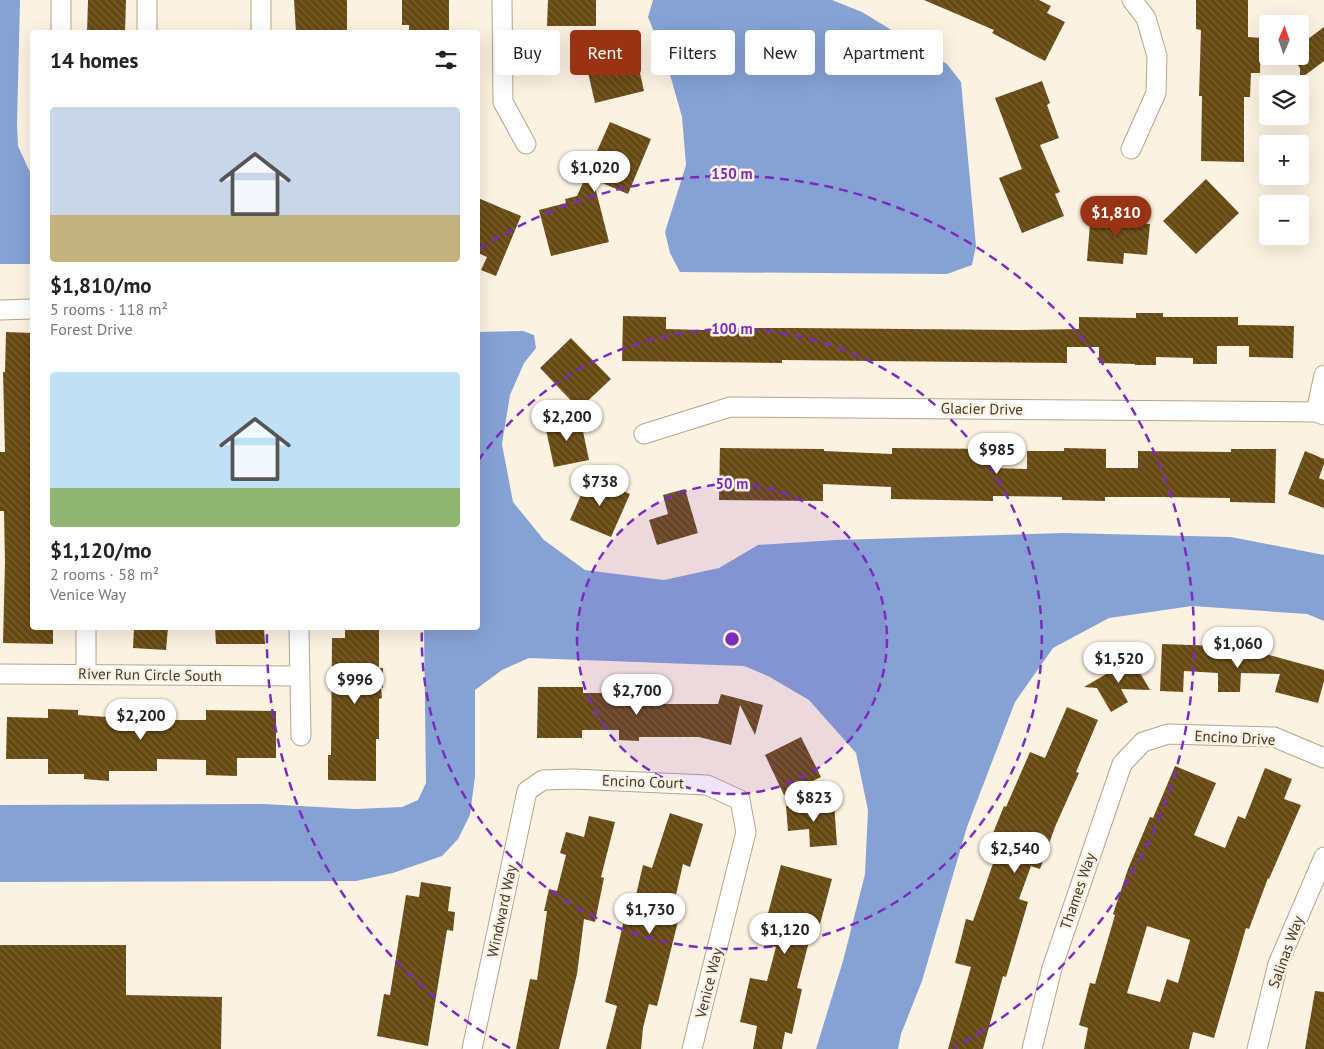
<!DOCTYPE html>
<html lang="en">
<head>
<meta charset="utf-8">
<style>
  body { margin:0; font-family:"PT Sans",sans-serif; background:#f2f2f2; color:#222; height:100vh; display:flex; flex-direction:column; font-size:19px; white-space:nowrap }
  * { box-sizing:border-box; margin:0 }
  p { font-size:16px; color:#767676 }
  .icon { flex:none; width:28px; height:28px; fill:none; stroke:currentColor; stroke-width:2; stroke-linecap:round; stroke-linejoin:round }
  .map { position:relative; flex:1; overflow:hidden }
  .drawer { position:absolute; left:30px; top:30px; width:450px; height:600px; display:flex; flex-direction:column; background:#fff; border-radius:5px; box-shadow:0 5px 20px #0002 }
  .drawer>* { flex:none }
  .hud { position:absolute; left:495px; top:30px; width:475px; height:45px; display:flex; gap:10px }
  .needle { width:32px; rotate:2deg }
  .controls { position:absolute; left:1259px; top:15px; display:grid; gap:10px }
  .controls a { display:grid; place-items:center; width:50px; height:50px; border-radius:5px; background:#fff; box-shadow:0 5px 20px #0002; font-size:25px }
  .price { position:absolute; translate:-50% -42px; padding:0 11px; border-radius:18px; background:#fff; color:#222; font-size:16px; line-height:32px; filter:drop-shadow(0 1px 2px #0008) }
  .price::after { content:''; position:absolute; left:50%; top:30px; width:15px; height:11px; margin-left:-8px; background:inherit; clip-path:polygon(0 0,100% 0,50% 100%) }
  .price.active { background:#9a3313; color:#fff }
  ul { padding:0; list-style:none }
  li { display:grid; align-content:center; gap:10px; height:265px; padding:0 20px }
  li span { display:grid; place-items:center; height:155px; border-radius:5px; color:#555 }
  li>.icon { margin-inline-start:auto }
  span .icon { width:90px; height:90px; fill:#fffc; stroke-width:1 }
  li b { font-size:21px }
  h2 { display:flex; justify-content:space-between; align-items:center; height:60px; padding:0 20px; font-size:21px }
  .chip { padding:0 18px; border-radius:5px; background:#fff; box-shadow:0 5px 20px #0002; font-size:18px; line-height:45px }
  .chip.active { background:#9a3313; color:#fff }
  .map>svg:first-child { display:block }
  .water { fill:#86a2d4 }
  .building { fill:url(#building-back-hatch); fill-rule:evenodd }
  .lines { fill:none; stroke-linecap:round; stroke-linejoin:round }
  .street-casing { stroke:#b5a58c; stroke-width:21 }
  .street { stroke:#fff; stroke-width:19 }
  .ring { fill:none; stroke:#7b2cbf; stroke-width:2.5; stroke-dasharray:9 6 }
  .labels { text-anchor:middle; stroke-width:5; stroke-linejoin:round; paint-order:stroke }
  .street-label { font-size:15px; fill:#3e382d; stroke:#fcf2e2 }
  .centre { fill:#7b2cbf; stroke:#fcf2e2; stroke-width:2.5 }
  .ring-label { font-size:15px; text-anchor:middle; font-weight:bold; fill:#7b2cbf; stroke:#fcf2e2; stroke-width:5; stroke-linejoin:round; paint-order:stroke }
</style>
</head>
<body>
<div class="map">
<svg width="1324" height="1049" viewBox="0 0 1324 1049">
  <defs>
    <pattern id="building-back-hatch" width="6" height="6" patternUnits="userSpaceOnUse" patternTransform="scale(1.25)"><rect width="6" height="6" fill="#674912"/><path d="M-1 5l2 2M0 0l6 6M5-1l2 2" fill="none" stroke="#7a6135"/></pattern>
  </defs>
  <rect width="100%" height="100%" fill="#fcf2e2"/>
  <g class="water">
    <polygon points="0,0 20,0 17,124 18,146 29,170 32,173 32,264 0,264"/>
    <polygon points="653,0 832,0 862,12 947,64 961,82 976,246 972,265 947,274 680,272 670,253 665,232 686,165 682,117 667,64 648,17"/>
    <polygon points="523,331 534,335 536,348 524,363 510,395 502,444 513,502 544,540 585,570 664,580 719,568 758,545 836,540 1063,533 1231,537 1324,555 1324,621 1307,614 1192,606 1109,618 1053,648 1015,702 967,827 922,981 901,1034 898,1049 816,1049 843,961 865,874 868,810 856,753 809,700 768,676 744,666 529,658 502,670 475,690 475,776 470,815 458,839 442,856 393,873 356,881 0,882 0,805 263,804 355,809 402,807 418,800 426,783 424,628 478,628 478,332"/>
  </g>
  <g class="building">
    <polygon points="88,0 126,0 125,32 87,32"/>
    <polygon points="294,0 347,0 347,32 296,32"/>
    <polygon points="402,0 449,0 449,32 409,32 409,25 402,25"/>
    <polygon points="548,0 596,0 596,26 547,26"/>
    <polygon points="924,0 1039,0 1051,6 1047,13 1065,22 1045,61 992,33 994,30"/>
    <polygon points="1196,0 1248,0 1248,37 1261,38 1260,73 1251,73 1250,97 1244,97 1244,162 1201,161 1202,96 1199,96 1201,30 1196,29"/>
    <polygon points="1324,27 1324,61 1300,79 1300,68 1291,56 1300,56 1300,45"/>
    <polygon points="617,37 623,58 636,55 644,91 595,103 587,68 593,66 587,44"/>
    <polygon points="1042,81 1050,103 1047,105 1059,138 1040,145 1060,192 1055,194 1064,216 1022,233 999,178 1022,169 995,98"/>
    <polygon points="610,122 651,139 628,194 593,179 609,242 551,256 539,210 566,203 565,199 577,196"/>
    <polygon points="1206,179 1239,213 1196,254 1163,221"/>
    <polygon points="478,198 521,216 496,276 481,270 487,257 478,253"/>
    <polygon points="1091,211 1130,214 1129,222 1150,224 1147,255 1124,253 1123,264 1087,261"/>
    <polygon points="1136,313 1163,313 1163,317 1238,317 1238,325 1294,326 1293,358 1249,357 1249,346 1217,346 1217,364 1193,364 1193,358 1156,357 1156,365 1135,365 1135,364 1099,363 1099,347 1067,347 1067,363 782,360 782,363 622,361 623,316 666,317 666,329 739,331 739,328 795,328 1022,330 1079,329 1079,317 1136,318"/>
    <polygon points="6,332 32,333 32,628 53,628 53,644 3,643 5,563 4,511 0,511 0,452 5,452 3,372 5,372"/>
    <polygon points="571,338 611,379 579,409 540,368"/>
    <polygon points="580,417 589,460 554,467 545,425"/>
    <polygon points="720,448 824,449 824,451 892,454 892,448 994,449 994,468 1027,469 1027,451 1064,451 1064,448 1106,449 1106,468 1138,468 1138,451 1231,452 1231,449 1276,449 1275,503 1230,502 1230,498 1161,497 1105,497 1105,501 1062,500 1062,497 993,496 993,501 891,499 891,487 823,484 823,501 719,500"/>
    <polygon points="1305,451 1324,459 1324,464 1319,478 1324,480 1324,508 1288,494"/>
    <polygon points="589,477 630,494 611,537 570,520"/>
    <polygon points="685,489 698,533 657,545 649,520 668,514 663,495"/>
    <polygon points="134,628 168,628 166,650 133,648"/>
    <polygon points="215,628 264,628 265,644 216,644"/>
    <polygon points="345,628 379,628 379,668 383,668 383,688 381,687 382,698 379,699 379,739 376,739 376,781 328,780 328,755 331,755 332,638 345,638"/>
    <polygon points="1162,644 1219,646 1219,645 1262,645 1262,653 1324,670 1324,681 1318,703 1275,692 1280,674 1241,673 1240,692 1218,692 1218,673 1184,671 1183,692 1160,691"/>
    <polygon points="1132,659 1150,690 1121,689 1128,702 1111,712 1097,688 1084,687"/>
    <polygon points="538,687 583,687 583,693 640,693 639,704 718,704 721,694 763,705 755,735 740,705 731,745 699,737 639,737 639,741 619,740 619,730 582,730 582,738 537,738"/>
    <polygon points="1067,707 1098,720 1076,772 1079,773 1055,827 1040,869 1031,866 1019,899 1028,902 1006,977 1003,976 983,1049 948,1049 971,967 955,963 966,919 973,921 997,852 987,848 1004,806 1006,807 1030,752 1045,758"/>
    <polygon points="48,709 78,710 78,715 136,719 136,713 157,713 157,720 206,720 206,710 276,711 276,758 237,758 237,776 206,775 206,760 157,759 157,771 109,771 109,781 84,779 84,774 48,774 48,759 6,759 7,717 48,718"/>
    <polygon points="801,737 821,777 784,795 765,755"/>
    <path d="M1175,766l41,17 -22,52 31,13 13,-32 7,3 20,-51 27,11 -8,20 17,6 -32,74 -1,-1 -19,51 -3,-1 -32,110 -21,-6 -4,17h-105l4,-21 -9,-3 11,-42 5,1 20,-69 -2,-1 15,-45 22,-52 3,1zM1147,926l43,14 -12,43 -11,-4 -7,23 -33,-9z"/>
    <polygon points="834,803 837,845 810,847 809,829 788,831 786,806"/>
    <polygon points="670,813 703,824 690,867 683,864 675,899 683,901 657,1006 649,1004 643,1028 641,1049 606,1049 617,1006 605,1002 624,920 630,921 643,865 652,868"/>
    <polygon points="589,816 615,822 601,877 604,878 595,922 584,919 577,974 559,1049 516,1049 530,979 537,980 547,911 544,911 549,889 557,891 566,855 560,853 566,832 584,837"/>
    <polygon points="781,865 832,879 820,924 814,922 797,988 802,989 792,1034 785,1032 782,1049 753,1049 757,1026 740,1022 750,978 767,981 776,947 760,943"/>
    <polygon points="421,882 451,887 448,911 455,912 453,931 447,930 428,1046 377,1036 384,994 390,995 406,895 419,897"/>
    <polygon points="0,945 126,945 126,995 222,997 221,1049 0,1049"/>
    <polygon points="1315,991 1324,992 1324,1049 1305,1049"/>
  </g>
  <g class="lines">
    <g class="street-casing">
      <g id="street">
        <polyline points="61,0 61,32"/>
        <polyline points="147,0 147,32"/>
        <polyline points="261,0 261,32"/>
        <polyline points="502,0 503,102 526,144"/>
        <polyline points="1131,149 1156,93 1157,56 1146,18 1132,0"/>
        <polyline points="0,310 32,309"/>
        <polyline points="1316,412 1324,375"/>
        <polyline points="644,434 730,407 1316,412 1324,415"/>
        <polyline points="299,628 301,736"/>
        <polyline points="0,674 299,676"/>
        <polyline points="86,674 86,628"/>
        <polyline points="472,1049 527,791 543,780 573,779 707,785 740,800 746,832 692,1049"/>
        <polyline points="1032,1049 1052,968 1122,764 1143,742 1168,734 1274,737 1324,758"/>
        <polyline points="1257,1049 1278,964 1324,857"/>
      </g>
    </g>
    <use href="#street" class="street"/>
  </g>
  <circle cx="732" cy="639" r="155" fill="#7b2cbf" fill-opacity=".12"/>
  <g class="ring">
    <circle cx="732" cy="639" r="155"/>
    <path d="M478 461A310 310 0 1 1 422 628"/>
    <path d="M510 1048A465 465 0 0 1 267 631M479 249A465 465 0 1 1 954 1048"/>
  </g>
  <g class="labels">
    <g class="street-label">
      <text transform="translate(982 409) rotate(1)" y="5">Glacier Drive</text>
      <text transform="translate(150 675) rotate(1)" y="5">River Run Circle South</text>
      <text transform="translate(1235 738) rotate(3)" y="5">Encino Drive</text>
      <text transform="translate(643 782) rotate(2)" y="5">Encino Court</text>
      <text transform="translate(1078 891) rotate(-71)" y="5">Thames Way</text>
      <text transform="translate(502 911) rotate(-78)" y="5">Windward Way</text>
      <text transform="translate(1286 952) rotate(-70)" y="5">Salinas Way</text>
      <text transform="translate(709 983) rotate(-76)" y="5">Venice Way</text>
    </g>
  </g>
  <circle cx="732" cy="639" r="8" class="centre"/>
  <g class="ring-label">
    <text x="732" y="179">150 m</text>
    <text x="732" y="334">100 m</text>
    <text x="732" y="489">50 m</text>
  </g>
</svg>
<div class="controls">
<a><svg class="needle" viewBox="-14 -14 28 28"><path d="M0-13l5 13h-10z" fill="#e53935"/><path d="M0 13l5-13h-10z" fill="#767676"/></svg></a>
<a><svg class="icon" aria-label="layers" viewBox="0 0 24 24"><path d="M12 4l9 5-9 5-9-5zM3 14l9 5 9-5"/></svg></a>
<a>+</a>
<a>−</a>
</div>
<b class="price" style="left:595px;top:193px">$1,020</b>
<b class="price active" style="left:1116px;top:238px">$1,810</b>
<b class="price" style="left:567px;top:442px">$2,200</b>
<b class="price" style="left:997px;top:475px">$985</b>
<b class="price" style="left:600px;top:507px">$738</b>
<b class="price" style="left:1238px;top:669px">$1,060</b>
<b class="price" style="left:1119px;top:684px">$1,520</b>
<b class="price" style="left:355px;top:705px">$996</b>
<b class="price" style="left:637px;top:716px">$2,700</b>
<b class="price" style="left:141px;top:741px">$2,200</b>
<b class="price" style="left:814px;top:823px">$823</b>
<b class="price" style="left:1015px;top:874px">$2,540</b>
<b class="price" style="left:650px;top:935px">$1,730</b>
<b class="price" style="left:785px;top:955px">$1,120</b>
<div class="hud">
<a class="chip">Buy</a>
<a class="chip active">Rent</a>
<a class="chip">Filters</a>
<a class="chip">New</a>
<a class="chip">Apartment</a>
</div>
<section class="drawer">
<h2>14 homes<svg class="icon" aria-label="filters" viewBox="0 0 24 24"><path d="M4 7h16M4 17h16"/><circle cx="9" cy="7" r="2"/><circle cx="15" cy="17" r="2"/></svg></h2>
<ul>
<li><span style="background:linear-gradient(#c9d6e8 70%,#c2b280 0)"><svg class="icon" aria-label="home" viewBox="0 0 24 24"><path d="M3 11l9-7 9 7M6 9v11h12V9"/></svg></span><div><b>$1,810/mo</b><p>5 rooms · 118 m²</p><p>Forest Drive</p></div></li>
<li><span style="background:linear-gradient(#bfe0f5 75%,#8fb573 0)"><svg class="icon" aria-label="home" viewBox="0 0 24 24"><path d="M3 11l9-7 9 7M6 9v11h12V9"/></svg></span><div><b>$1,120/mo</b><p>2 rooms · 58 m²</p><p>Venice Way</p></div></li>
</ul>
</section>
</div>
</body>
</html>
